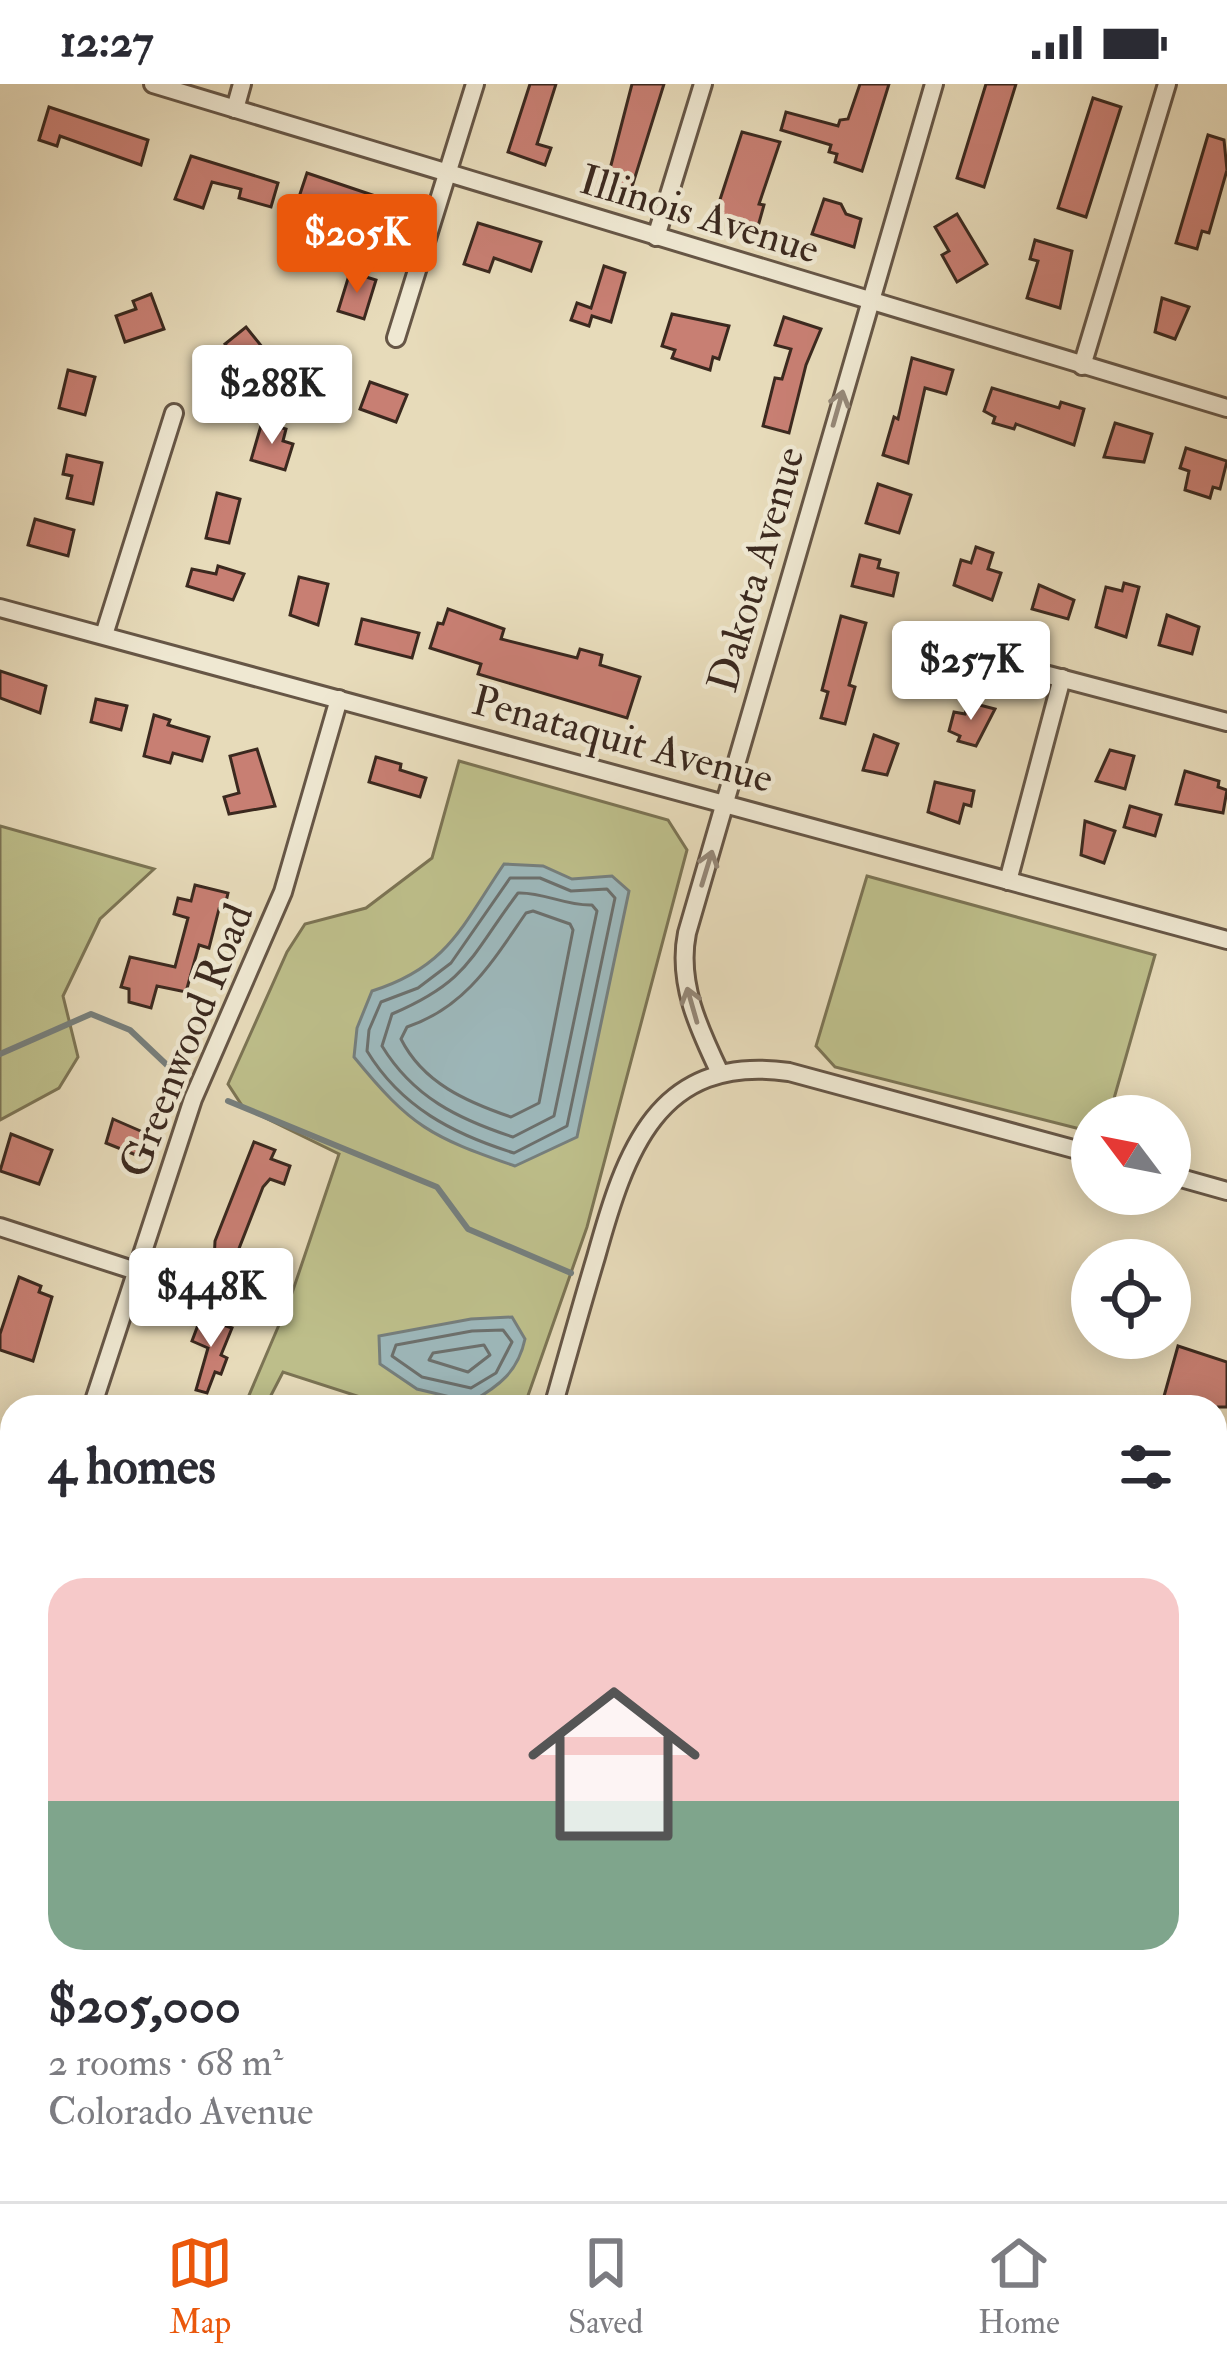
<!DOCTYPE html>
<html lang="en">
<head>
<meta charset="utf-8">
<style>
  body { margin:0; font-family:"IM FELL Double Pica",serif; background:#f7f7f7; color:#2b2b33; height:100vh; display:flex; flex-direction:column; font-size:45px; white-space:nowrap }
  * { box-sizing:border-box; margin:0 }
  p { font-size:39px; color:#7c7c81 }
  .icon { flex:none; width:66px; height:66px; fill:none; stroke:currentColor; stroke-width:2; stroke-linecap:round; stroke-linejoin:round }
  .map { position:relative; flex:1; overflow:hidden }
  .side { position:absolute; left:0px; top:1311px; width:1227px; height:807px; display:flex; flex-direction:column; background:#fff; border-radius:36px 36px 0 0; box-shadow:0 6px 30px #0003 }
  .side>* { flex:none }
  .needle { width:78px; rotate:302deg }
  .tools { position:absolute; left:1071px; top:1011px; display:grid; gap:24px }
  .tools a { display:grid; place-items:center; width:120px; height:120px; border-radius:50%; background:#fff; box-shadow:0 6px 30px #0003; font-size:60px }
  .price { position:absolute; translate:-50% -102px; padding:0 27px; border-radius:12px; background:#fff; color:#222; font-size:39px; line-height:78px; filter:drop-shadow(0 3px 6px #0008) }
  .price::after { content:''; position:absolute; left:50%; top:72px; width:36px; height:27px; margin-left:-18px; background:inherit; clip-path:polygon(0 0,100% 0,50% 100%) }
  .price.selected { background:#ea580c; color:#fff }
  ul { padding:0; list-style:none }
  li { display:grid; align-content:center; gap:24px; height:636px; padding:0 48px }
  li span { display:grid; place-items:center; height:372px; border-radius:36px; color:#555 }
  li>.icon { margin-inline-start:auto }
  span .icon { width:216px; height:216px; fill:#fffc; stroke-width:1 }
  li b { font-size:51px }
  h2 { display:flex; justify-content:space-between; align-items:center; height:144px; padding:0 48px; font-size:51px }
  .status { display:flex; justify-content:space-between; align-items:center; height:84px; padding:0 60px; background:#fff; direction:ltr }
  .status svg { height:33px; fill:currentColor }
  .menu { display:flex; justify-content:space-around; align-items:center; height:168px; border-top:3px solid #e1e1e2; background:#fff; font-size:33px; color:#7c7c81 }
  .menu a { display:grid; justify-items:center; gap:6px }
  .menu .selected { color:#ea580c }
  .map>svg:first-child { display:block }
  .green { fill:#bdbe8a; stroke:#7c7454; stroke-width:3 }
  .water { fill:#9db8bb; stroke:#767f7d; stroke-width:3 }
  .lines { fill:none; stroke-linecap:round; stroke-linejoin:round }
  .shore { stroke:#6c706d; stroke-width:3 }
  .stream { stroke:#767f7d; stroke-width:6 }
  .building { fill:#c87f73; stroke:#3b291f; stroke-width:3 }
  .minor-casing { stroke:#665646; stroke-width:22 }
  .minor { stroke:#efe8d2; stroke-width:16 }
  .oneway { stroke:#958878 }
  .labels { text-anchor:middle; stroke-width:9; stroke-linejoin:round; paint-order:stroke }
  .street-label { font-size:42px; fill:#3b291f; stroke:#efe8d2 }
</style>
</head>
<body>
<div class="status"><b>12:27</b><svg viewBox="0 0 49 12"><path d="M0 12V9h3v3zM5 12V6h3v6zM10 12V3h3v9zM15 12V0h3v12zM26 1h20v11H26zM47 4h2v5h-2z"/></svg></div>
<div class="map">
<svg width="1227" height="2117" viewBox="0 0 1227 2117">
  <rect width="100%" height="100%" fill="#e7dbba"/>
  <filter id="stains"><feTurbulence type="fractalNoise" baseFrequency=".00167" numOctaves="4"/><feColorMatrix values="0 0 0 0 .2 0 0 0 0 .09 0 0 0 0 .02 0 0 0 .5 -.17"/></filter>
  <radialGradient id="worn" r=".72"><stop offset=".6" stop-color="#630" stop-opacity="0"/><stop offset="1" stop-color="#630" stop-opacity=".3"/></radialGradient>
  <g class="green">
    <polygon points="459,677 668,736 687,766 587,1143 524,1323 391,1323 283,1288 265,1323 244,1323 290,1215 339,1070 243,1023 228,1000 287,868 305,840 366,824 432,774"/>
    <polygon points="0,742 154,785 100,835 63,912 78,973 59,1004 0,1036"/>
    <polygon points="867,792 1155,871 1109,1032 1092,1032 1092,1048 835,983 816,962"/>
  </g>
  <g class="water">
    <path d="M504,780l39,2 29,13 40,-3 17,15 -52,246 -62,29c-84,-29 -104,-39 -161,-109l3,-29 15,-37c76,-24 90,-65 132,-127z"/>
    <path d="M512,1233l13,22c-7,33 -26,47 -54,63l-54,-13 -37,-25 -1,-28 92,-17z"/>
  </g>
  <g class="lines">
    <g class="shore">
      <path d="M510,794h30l31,13 36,-2 8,9 -48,228 -53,27c-61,-19 -113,-46 -147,-102l2,-21 12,-28 37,-14 33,-25z"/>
      <path d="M518,809c26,-1 47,13 74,12l5,6 -43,205 -41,21c-55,-18 -100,-40 -131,-91l10,-32c77,-33 78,-57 126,-121z"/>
      <path d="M533,827l37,13 3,6 -34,173 -28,14c-44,-15 -88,-34 -110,-78l6,-12c59,-20 85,-65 119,-114z"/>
      <polygon points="472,1247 503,1246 512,1258 496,1289 471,1304 422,1293 392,1272 396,1261"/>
      <polygon points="484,1261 490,1271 468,1288 429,1276 433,1269"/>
    </g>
    <g class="stream">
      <polyline points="0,970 91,930 130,946 187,1000"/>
      <polyline points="228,1017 437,1103 468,1145 571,1189"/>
    </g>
  </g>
  <g class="building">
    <polygon points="530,0 556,0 537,60 551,64 545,81 508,68"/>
    <polygon points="632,0 664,0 631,106 600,97 605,83 610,85"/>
    <polygon points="860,0 889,0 862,87 835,78 837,70 829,68 831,61 781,46 786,28 838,42 840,36 848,35"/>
    <polygon points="986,0 1016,0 984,103 957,94"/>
    <polygon points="1093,14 1121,23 1086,133 1058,124"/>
    <polygon points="49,23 148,56 141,81 60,52 57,62 39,56"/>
    <polygon points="742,48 780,58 759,120 764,121 757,146 715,131"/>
    <polygon points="1208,51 1224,56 1227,86 1209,149 1202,147 1197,165 1176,159"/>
    <polygon points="191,72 278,99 271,123 239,114 241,105 212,98 203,124 175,115"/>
    <polygon points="307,89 408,123 389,178 372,172 379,141 338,128 334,139 318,134 320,126 298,116"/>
    <polygon points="824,115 841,120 846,130 861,135 854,163 812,150"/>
    <polygon points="957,130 987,180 957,198 942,171 949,167 935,143"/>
    <polygon points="478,139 541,158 531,187 494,174 489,188 464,180"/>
    <polygon points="1035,156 1072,167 1060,224 1027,214 1038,177 1030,175"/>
    <polygon points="604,182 625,189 611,238 592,232 589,242 571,236 577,219 591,224"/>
    <polygon points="350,188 376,196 364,235 338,227"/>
    <polygon points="151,210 164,245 125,258 116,232 136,225 133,217"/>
    <polygon points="1162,214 1189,223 1175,255 1155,248"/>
    <polygon points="672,230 729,242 719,275 713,273 710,286 672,274 675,266 662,262"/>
    <polygon points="784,233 821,245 806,281 789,349 763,342 775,294 782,295 791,265 775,261"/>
    <polygon points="246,243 271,274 250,291 225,260"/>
    <polygon points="912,274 953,286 946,310 925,304 908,379 883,371 894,333 898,335"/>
    <polygon points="68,286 95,293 85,331 59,324"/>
    <polygon points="370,298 407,311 396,338 360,325"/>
    <polygon points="992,304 1059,324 1061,318 1084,325 1074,361 1016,340 1014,345 993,339 995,333 984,327"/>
    <polygon points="262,338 286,345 283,357 293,360 285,386 251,376"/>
    <polygon points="1115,339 1152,350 1144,378 1104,373"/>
    <polygon points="1186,364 1227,377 1220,405 1213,403 1210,414 1185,406 1189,387 1180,384"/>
    <polygon points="67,371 102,379 93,420 67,414 72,392 63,390"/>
    <polygon points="878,400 911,411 899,449 866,439"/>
    <polygon points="217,409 240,415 229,459 206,454"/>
    <polygon points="35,435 74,446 68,472 28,461"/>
    <polygon points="976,463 993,469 988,485 1001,489 992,516 954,501 961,476 971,479"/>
    <polygon points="860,471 880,476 878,484 898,489 893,512 852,502"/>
    <polygon points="218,482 244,490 233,516 187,502 192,485 216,490"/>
    <polygon points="299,493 328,500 318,541 290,531"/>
    <polygon points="1124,499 1139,503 1126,553 1096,543 1106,503 1122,507"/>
    <polygon points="1039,501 1074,516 1068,535 1032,525"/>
    <polygon points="448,525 504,545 501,555 577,574 580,565 602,571 600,581 640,593 627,634 478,590 481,580 430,564 438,539 443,540"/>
    <polygon points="1167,531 1199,543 1192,570 1159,561"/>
    <polygon points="841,532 866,539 849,601 855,603 845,640 821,634 828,608 822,606"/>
    <polygon points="362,535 419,549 412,574 356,560"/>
    <polygon points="0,587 46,602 40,629 0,614"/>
    <polygon points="96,615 127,622 121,646 91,638"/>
    <polygon points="968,618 995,625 976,662 958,657 960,652 949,647 954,628 965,630"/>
    <polygon points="154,631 170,636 168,641 209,653 202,677 173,669 170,679 144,672"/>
    <polygon points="874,651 898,660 887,691 863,686"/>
    <polygon points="257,665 275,722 229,730 224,713 239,709 230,672"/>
    <polygon points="1110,666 1134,672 1125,705 1096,697"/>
    <polygon points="376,673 401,680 400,686 426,694 420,713 369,698"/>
    <polygon points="1185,687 1219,697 1218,703 1227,706 1223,729 1176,720"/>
    <polygon points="935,698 974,707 971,722 964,720 959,739 928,728"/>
    <polygon points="1130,722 1161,731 1155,752 1124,743"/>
    <polygon points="1085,737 1115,747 1104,779 1081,771"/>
    <polygon points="195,801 228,809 224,826 219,825 209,864 199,861 186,908 157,902 151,924 129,918 129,905 121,903 130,873 175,883 188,834 174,830 178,814 191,817"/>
    <polygon points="113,1035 145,1049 136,1071 106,1059"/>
    <polygon points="11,1050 52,1066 39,1100 0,1087"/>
    <polygon points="254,1058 275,1066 271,1075 290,1082 284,1100 270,1095 263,1103 231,1185 214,1179 215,1157"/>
    <polygon points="19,1193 41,1202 39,1208 52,1213 33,1277 0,1266 0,1250"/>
    <polygon points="201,1233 232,1244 221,1271 227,1274 221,1290 215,1288 207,1309 196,1306 208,1264 192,1257"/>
    <polygon points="1178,1262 1227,1278 1227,1323 1161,1323"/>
  </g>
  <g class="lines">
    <g class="minor-casing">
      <g id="minor">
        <polyline points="153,0 1227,324"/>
        <polyline points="235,25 242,0"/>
        <polyline points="656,153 703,0"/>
        <polyline points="396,254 475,0"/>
        <polyline points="1082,282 1167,0"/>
        <polyline points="0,524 1227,856"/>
        <polyline points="104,551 174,329"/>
        <polyline points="931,560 1227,638"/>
        <polyline points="1008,797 1062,594"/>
        <path d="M720,989c-21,-44 -43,-90 -33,-140l247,-849"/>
        <polyline points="1170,1091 1227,1107"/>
        <polyline points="0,1143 136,1187"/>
        <polyline points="92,1323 193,1015 283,808 339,615"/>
        <path d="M553,1323c14,-50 28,-100 43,-150 29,-104 61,-204 193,-185l303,82"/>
        <polyline points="0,1609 12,1571"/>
        <polyline points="0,1900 12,1904"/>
        <polyline points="706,2106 744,2117"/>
        <polyline points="926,2106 964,2117"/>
        <polyline points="632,2117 636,2106"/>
      </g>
    </g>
    <use href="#minor" class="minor"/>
  </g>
  <defs><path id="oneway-shaft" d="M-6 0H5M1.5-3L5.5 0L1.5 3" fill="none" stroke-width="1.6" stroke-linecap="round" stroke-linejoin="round" transform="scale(3)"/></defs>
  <g class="oneway">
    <use href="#oneway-shaft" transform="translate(838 324) rotate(-74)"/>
    <use href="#oneway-shaft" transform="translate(707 784) rotate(-73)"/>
    <use href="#oneway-shaft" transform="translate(692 921) rotate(-106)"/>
  </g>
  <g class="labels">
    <g class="street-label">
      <text transform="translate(700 129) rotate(17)" y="15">Illinois Avenue</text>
      <text transform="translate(755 485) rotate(-74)" y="15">Dakota Avenue</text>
      <text transform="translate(623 654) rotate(15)" y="15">Penataquit Avenue</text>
      <text transform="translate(185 956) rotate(-68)" y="15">Greenwood Road</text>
    </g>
  </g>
  <rect width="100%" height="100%" filter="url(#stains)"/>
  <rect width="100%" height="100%" fill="url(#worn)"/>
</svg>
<div class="tools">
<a><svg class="needle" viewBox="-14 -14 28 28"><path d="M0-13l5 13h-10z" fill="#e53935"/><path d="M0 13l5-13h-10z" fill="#7c7c81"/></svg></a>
<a><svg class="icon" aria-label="locate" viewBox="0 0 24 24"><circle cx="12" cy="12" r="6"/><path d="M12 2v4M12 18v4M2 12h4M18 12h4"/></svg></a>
</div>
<b class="price selected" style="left:357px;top:212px">$205K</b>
<b class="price" style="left:272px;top:363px">$288K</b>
<b class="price" style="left:971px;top:639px">$257K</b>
<b class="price" style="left:211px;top:1266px">$448K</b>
<section class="side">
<h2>4 homes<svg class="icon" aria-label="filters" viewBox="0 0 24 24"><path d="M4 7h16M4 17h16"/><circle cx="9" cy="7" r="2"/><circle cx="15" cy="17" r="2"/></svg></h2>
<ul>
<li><span style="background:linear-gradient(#f6c9c9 60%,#7fa58c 0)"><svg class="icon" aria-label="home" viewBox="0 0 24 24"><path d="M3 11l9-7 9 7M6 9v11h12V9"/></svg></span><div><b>$205,000</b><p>2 rooms · 68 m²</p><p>Colorado Avenue</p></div></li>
</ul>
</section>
</div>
<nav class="menu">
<a class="selected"><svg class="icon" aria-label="map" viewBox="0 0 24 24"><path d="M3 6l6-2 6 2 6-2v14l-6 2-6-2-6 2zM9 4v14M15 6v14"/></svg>Map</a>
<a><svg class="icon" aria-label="saved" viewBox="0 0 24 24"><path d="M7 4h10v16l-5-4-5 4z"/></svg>Saved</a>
<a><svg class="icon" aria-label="home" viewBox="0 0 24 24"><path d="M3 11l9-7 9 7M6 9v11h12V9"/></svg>Home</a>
</nav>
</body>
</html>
